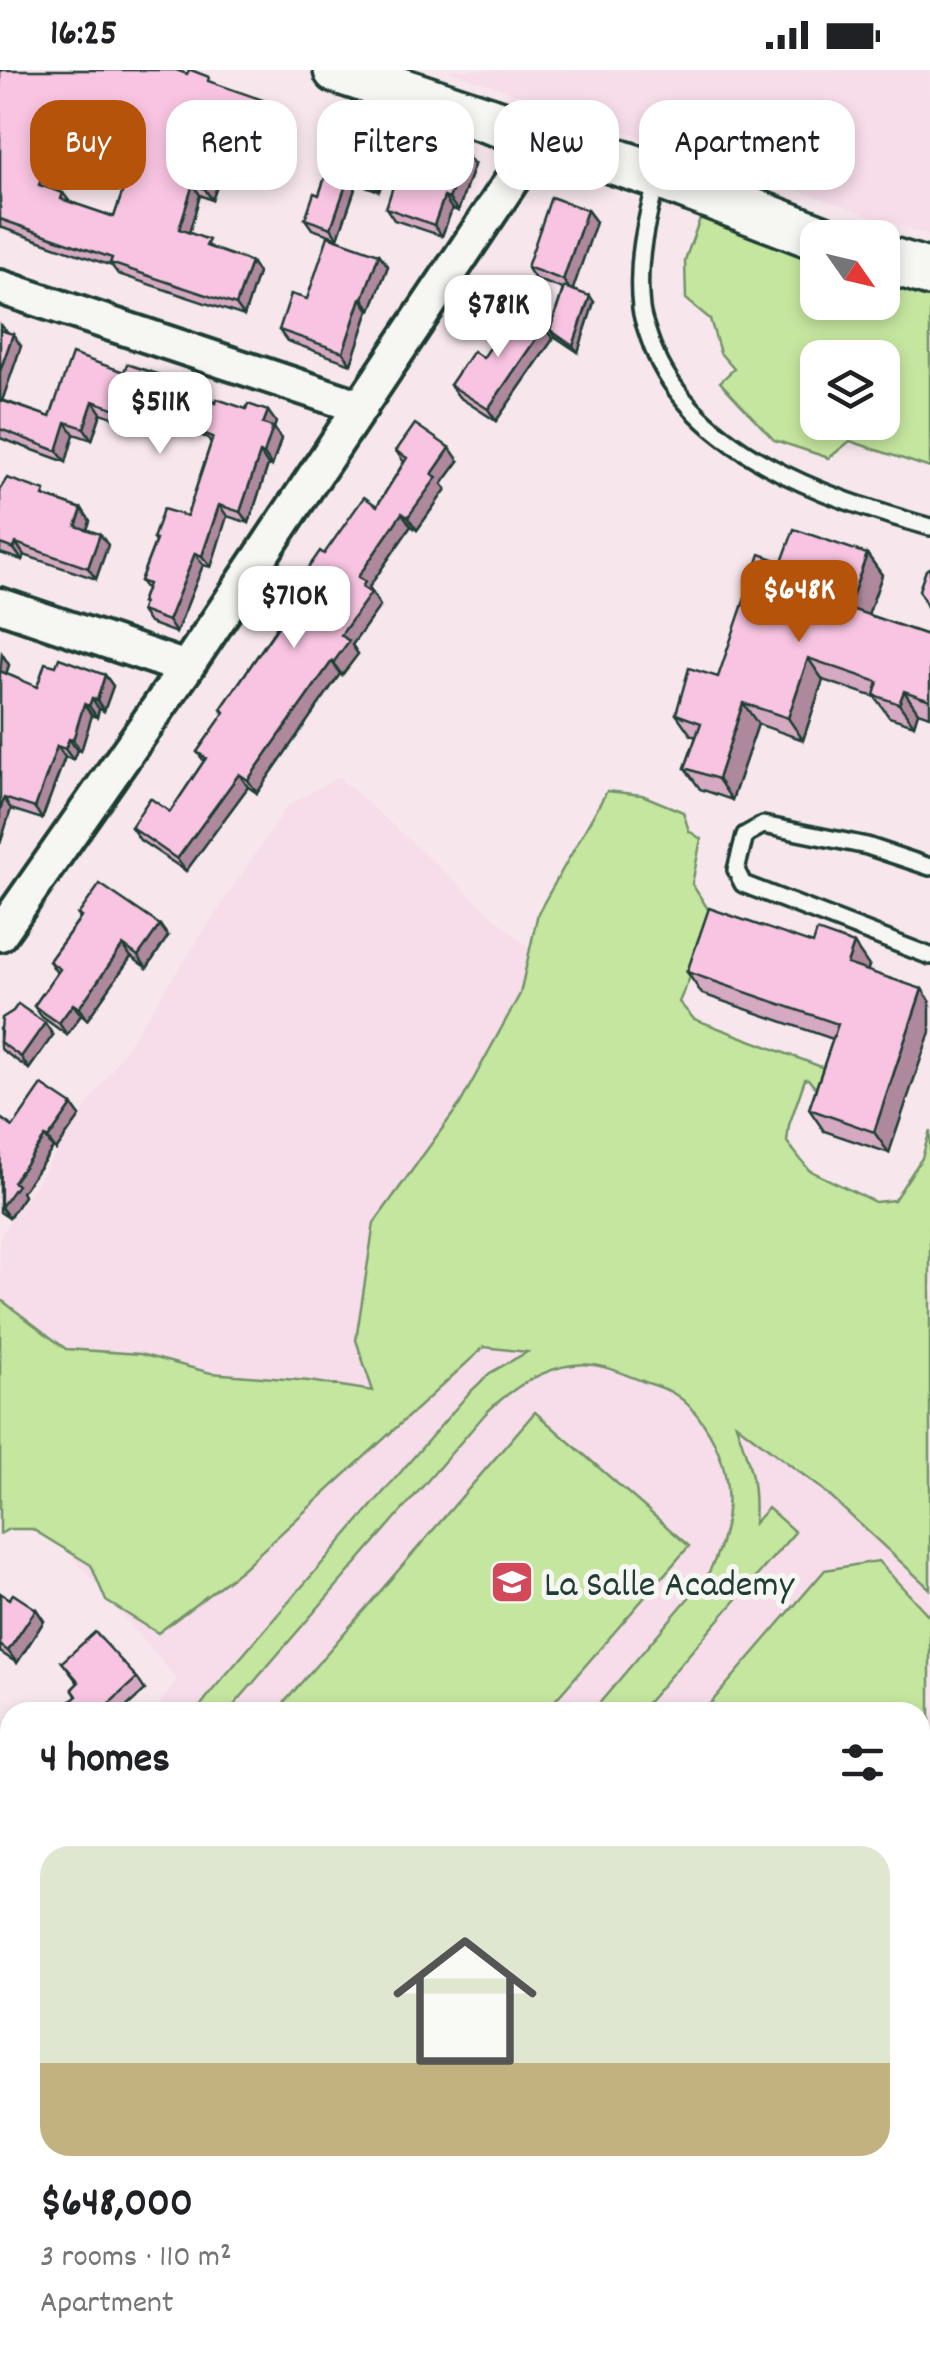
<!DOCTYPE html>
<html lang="en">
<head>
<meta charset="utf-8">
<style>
  body { margin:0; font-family:Dekko,sans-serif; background:#f2f2f2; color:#202124; height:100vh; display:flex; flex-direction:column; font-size:38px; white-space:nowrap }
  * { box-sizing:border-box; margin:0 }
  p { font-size:32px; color:#757577 }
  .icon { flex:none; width:55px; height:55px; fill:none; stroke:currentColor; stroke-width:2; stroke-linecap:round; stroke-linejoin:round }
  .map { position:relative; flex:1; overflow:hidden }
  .details { position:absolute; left:0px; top:1632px; width:930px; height:672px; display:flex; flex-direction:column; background:#fff; border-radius:30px 30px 0 0; box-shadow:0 5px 15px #0003 }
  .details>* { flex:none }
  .guide { position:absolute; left:30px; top:30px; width:870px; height:90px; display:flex; gap:20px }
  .needle { width:65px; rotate:124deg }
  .buttons { position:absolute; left:800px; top:150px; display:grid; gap:20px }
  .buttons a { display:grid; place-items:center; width:100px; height:100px; border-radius:20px; background:#fff; box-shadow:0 5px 15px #0003; font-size:50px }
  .price { position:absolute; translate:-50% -85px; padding:0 22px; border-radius:20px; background:#fff; color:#222; font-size:32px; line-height:65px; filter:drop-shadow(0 2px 5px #0008) }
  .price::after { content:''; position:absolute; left:50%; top:60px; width:30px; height:22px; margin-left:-15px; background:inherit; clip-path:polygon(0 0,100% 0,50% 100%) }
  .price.current { background:#b45309; color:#fff }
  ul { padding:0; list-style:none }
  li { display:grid; align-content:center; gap:20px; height:530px; padding:0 40px }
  li span { display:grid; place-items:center; height:310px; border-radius:30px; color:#555 }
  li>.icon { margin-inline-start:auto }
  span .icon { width:180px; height:180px; fill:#fffc; stroke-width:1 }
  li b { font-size:42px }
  h2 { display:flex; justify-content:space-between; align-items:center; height:120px; padding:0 40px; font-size:42px }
  .chip { padding:0 35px; border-radius:30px; background:#fff; box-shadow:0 5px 15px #0003; font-size:35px; line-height:90px }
  .chip.current { background:#b45309; color:#fff }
  .status { display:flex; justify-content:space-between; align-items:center; height:70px; padding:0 50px; background:#fff; direction:ltr }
  .status svg { height:28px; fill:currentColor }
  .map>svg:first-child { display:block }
  .built { fill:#f7dce9 }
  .green { fill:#c5e69f; stroke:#72926a; stroke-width:2.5; fill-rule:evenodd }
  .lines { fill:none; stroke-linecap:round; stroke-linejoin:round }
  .lane-casing { stroke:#1f3d34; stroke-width:22 }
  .street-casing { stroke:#1f3d34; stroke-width:40 }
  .secondary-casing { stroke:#1f3d34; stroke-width:52 }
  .lane { stroke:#f6f6f2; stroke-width:15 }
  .street { stroke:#f6f6f2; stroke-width:32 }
  .secondary { stroke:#f6f6f2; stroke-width:45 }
  .wall { fill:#d5a9c2; stroke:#1f3d34; stroke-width:2.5; fill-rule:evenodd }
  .shaded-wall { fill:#ae899e; stroke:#1f3d34; stroke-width:2.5 }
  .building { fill:#f8c4e1; stroke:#1f3d34; stroke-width:2.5; fill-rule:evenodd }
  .labels { text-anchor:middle; stroke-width:10; stroke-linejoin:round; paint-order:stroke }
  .poi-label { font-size:38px; fill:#1f3d34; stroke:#f6f6f2; text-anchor:start }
</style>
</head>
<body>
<div class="status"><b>16:25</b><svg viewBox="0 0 49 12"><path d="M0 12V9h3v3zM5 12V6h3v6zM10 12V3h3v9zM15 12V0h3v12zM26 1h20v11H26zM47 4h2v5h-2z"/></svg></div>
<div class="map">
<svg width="930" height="2303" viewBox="0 0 930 2303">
  <rect width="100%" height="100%" fill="#f7e7ed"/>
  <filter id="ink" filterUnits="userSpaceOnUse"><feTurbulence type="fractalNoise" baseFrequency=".01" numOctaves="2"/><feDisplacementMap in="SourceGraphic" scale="20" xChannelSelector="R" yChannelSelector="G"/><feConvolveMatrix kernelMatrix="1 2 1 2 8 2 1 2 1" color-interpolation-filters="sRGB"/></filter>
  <g filter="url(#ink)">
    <g class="built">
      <polygon points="447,0 930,0 930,166"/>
      <polygon points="339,707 540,888 930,1415 930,2303 173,2303 178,2295 920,2295 920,1642 154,1642 177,1609 0,1403 0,1167 288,735"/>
      <polygon points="10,1845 10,2085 0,2079 0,1860"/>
    </g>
    <g class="green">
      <path d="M707,129l111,39v64h64l1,-46 47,16v196l-80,-27 -21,17 -55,-18 -54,-58 14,-13 -14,-16 -10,-34 -24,-20 -1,-39zM818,288h64v64h-64z"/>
      <path d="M607,721l35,4 41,17 6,19 12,8 -9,45 23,36 -36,82 15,17 133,50 -6,26 -13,-16h-3l-16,46 -2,17 22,28 66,32 19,-2 28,-42 8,-28v459l-108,-100 -86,-65c13,39 21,57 18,99l14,-15 27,24 -156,180h-47l115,-136c27,-50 29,-105 -4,-153 -7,-10 -16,-21 -27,-28 -10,-7 -24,-10 -36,-15 -12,-4 -24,-10 -36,-13 -43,-12 -88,17 -118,46l-258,299h-32l15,-20 258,-299 21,-20 37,-21 -43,-5 -243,223 -83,63 -52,-32 -15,-36 -59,-36h-23l-9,5v-235l66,50 74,5 71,19 98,8 64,10 -17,-51 18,-117 86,-119 60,-110 18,-81z"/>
      <polygon points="535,1342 689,1476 545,1642 276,1642"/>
      <polygon points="878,1491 930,1547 930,2008 920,2017 920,1642 703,1642 825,1500"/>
    </g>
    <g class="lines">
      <g class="lane-casing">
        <g id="lane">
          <path d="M658,109c-13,42 -22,85 -17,129 1,10 5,20 8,29 37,114 177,161 281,190"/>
          <polyline points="930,797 867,776 763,755 745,765 736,800 743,814 930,886"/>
        </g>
      </g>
      <g class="street-casing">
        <g id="street">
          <polyline points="0,217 361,337"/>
          <polyline points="0,535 186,598"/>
          <polyline points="0,864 186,598 540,68"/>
          <polyline points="476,2295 489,2303"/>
          <polyline points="869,2295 885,2303"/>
          <polyline points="217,2303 222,2295"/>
          <polyline points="289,2303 294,2295"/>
          <polyline points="362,2303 368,2295"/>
        </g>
      </g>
      <g class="secondary-casing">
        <g id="secondary">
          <polyline points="337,0 659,106 821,168"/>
          <polyline points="882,188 930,203"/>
        </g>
      </g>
      <use href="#lane" class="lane"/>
      <use href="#street" class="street"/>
      <use href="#secondary" class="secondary"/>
    </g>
    <g class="wall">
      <path d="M0,0l214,13 74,34 -14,41 -41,-15 -21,57 -12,-5 -11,38 27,17 35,12 7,11 -14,43 -126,-42 -6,-8 -112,-39zM64,77l66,24 -16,46 -44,-15 -7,-9 -13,-5z"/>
      <polygon points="341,61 392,86 379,121 357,113 338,168 312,159 305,149 319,125"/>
      <polygon points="474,95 458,141 452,139 442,166 394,150 386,138 419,118"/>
      <polygon points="587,140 596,152 572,220 594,232 578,282 554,266 550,260 563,219 535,209 527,197"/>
      <polygon points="379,184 388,196 371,240 369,240 351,294 287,271 279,260 307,229"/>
      <polygon points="0,254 21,276 2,330 50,347 124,302 160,305 167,315 276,352 274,358 281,369 272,396 268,395 249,453 227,446 211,497 203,495 176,563 149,553 141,541 143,535 141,533 146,519 140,511 155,472 153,469 187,446 211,373 208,368 157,350 153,361 101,343 92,370 74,364 66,392 0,368"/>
      <polygon points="553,269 496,351 459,327 450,315 483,288"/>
      <polygon points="396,381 459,391 442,414 446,419 417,460 411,456 369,517 380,536 352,575 358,584 342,605 340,604 257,723 248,717 186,801 140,770 131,757 170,742 204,691 197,682 224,644 221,639 277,557 272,550 324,484 377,436 404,392"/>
      <polygon points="0,419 50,428 82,439 90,451 87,459 108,475 96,509 24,485 22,490 0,483"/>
      <polygon points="867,484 882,505 868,545 930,566 930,646 918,642 914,655 889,647 875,627 823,610 803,670 758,654 732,730 700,719 685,698 696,667 691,665 676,644 718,607 782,492"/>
      <polygon points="2,584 9,595 6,604 37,617 56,596 105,605 113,616 104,641 99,639 97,647 92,645 81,681 77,680 73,690 65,687 42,749 11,739 0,774"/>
      <polygon points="78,845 168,866 147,898 131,887 87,950 81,945 67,965 42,947 34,936 57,903 49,891 80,848"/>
      <polygon points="869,896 867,901 889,1083 824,1061 809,1039 833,969 702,924 687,902"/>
      <polygon points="0,959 53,965 29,999 2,980 0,977"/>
      <polygon points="72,1035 80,1046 56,1080 53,1078 22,1122 24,1126 9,1148 0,1142 0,1048 13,1057"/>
      <polygon points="0,1523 9,1529 36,1539 44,1551 17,1593 0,1582"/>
      <polygon points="62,1592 137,1608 145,1620 121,1642 58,1642 77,1627 72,1619 78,1613"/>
      <polygon points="560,2295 801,2295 817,2299 816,2303 572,2303"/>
    </g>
    <g class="shaded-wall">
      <polygon points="280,36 288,47 274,88 266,77"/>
      <polygon points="225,62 233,73 212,130 205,119"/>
      <polygon points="56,66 64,77 47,126 39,115"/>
      <polygon points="385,76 392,86 379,121 372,111"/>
      <polygon points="465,83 474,95 458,141 449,129"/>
      <polygon points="350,103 357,113 338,168 331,158"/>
      <polygon points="193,114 200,125 187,170 179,159"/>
      <polygon points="444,127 452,139 442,166 434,155"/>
      <polygon points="587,140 596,152 572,222 563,210"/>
      <polygon points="379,184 388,196 371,240 363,228"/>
      <polygon points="251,192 258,203 244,246 236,235"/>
      <polygon points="590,226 594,232 578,282 573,276"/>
      <polygon points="361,228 369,240 351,294 343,282"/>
      <polygon points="544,257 553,269 496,351 488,339"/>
      <polygon points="13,264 21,276 0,337 0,301"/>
      <polygon points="93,331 101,343 92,370 84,358"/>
      <polygon points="149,338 157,350 153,361 145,349"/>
      <polygon points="268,341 276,352 274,358 281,369 272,396 264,384 263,354"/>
      <polygon points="66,352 74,364 66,392 57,381"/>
      <polygon points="450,378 459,391 442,414 446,419 417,460 408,447 432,404"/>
      <polygon points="260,383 268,395 249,453 240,442"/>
      <polygon points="219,435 227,446 211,497 202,486"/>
      <polygon points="82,439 90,451 84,468 76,456"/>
      <polygon points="402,443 411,456 369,517 380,536 352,575 358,584 342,605 333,593 358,507"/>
      <polygon points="100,464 108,475 96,509 88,498"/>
      <polygon points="16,473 24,485 22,490 14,479"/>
      <polygon points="195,483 203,495 176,563 168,551"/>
      <polygon points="867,484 882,505 863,559 848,538"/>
      <polygon points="2,584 9,595 4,610 0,604"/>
      <polygon points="808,588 823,610 803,670 788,648"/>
      <polygon points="332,591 340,604 257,723 248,710"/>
      <polygon points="105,605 113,616 104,641 97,630"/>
      <polygon points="904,621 918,642 914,655 899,634"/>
      <polygon points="92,628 99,639 97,647 89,636"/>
      <polygon points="743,633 758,654 732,730 718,709"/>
      <polygon points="84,634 92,645 81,681 73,670"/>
      <polygon points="69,669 77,680 73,690 65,679"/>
      <polygon points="57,676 65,687 42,749 35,738"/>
      <polygon points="239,704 248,717 186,801 177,789"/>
      <polygon points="4,728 11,739 0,774 0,740"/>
      <polygon points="160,855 168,866 147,898 138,886"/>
      <polygon points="854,874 869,896 862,916 847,894"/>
      <polygon points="123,875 131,887 87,950 79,938"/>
      <polygon points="922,919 930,931 930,962 889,1083 874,1062"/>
      <polygon points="73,934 81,945 67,965 59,953"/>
      <polygon points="45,953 53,965 29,999 21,987"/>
      <polygon points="72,1035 80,1046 56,1080 48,1069"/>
      <polygon points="45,1067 53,1078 22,1122 24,1126 9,1148 1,1137 13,1112"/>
      <polygon points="36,1539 44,1551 17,1593 8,1581"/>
      <polygon points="10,1727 10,1760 0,1774 0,1741"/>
      <polygon points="126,2295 156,2295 150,2303 120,2303"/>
      <polygon points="801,2295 814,2295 817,2299 816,2303 800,2303"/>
    </g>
    <g class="building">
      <path d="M0,0h176l11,4 2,-4h2l18,7 -1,4 72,25 -14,41 -41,-15 -20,57 -12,-5 -14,45 30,11 -3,6 45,16 -15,43 -126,-42 2,-5 -112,-39zM56,66l76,28 -18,53 -53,-18 2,-6 -24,-8z"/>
      <polygon points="341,61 385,76 372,111 350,103 331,158 305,149 314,123 319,125"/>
      <polygon points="435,73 465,83 449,129 444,127 434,155 386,138 395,110 419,118"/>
      <polygon points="551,127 587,140 563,210 527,197"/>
      <polygon points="328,166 379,184 363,228 361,228 343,282 279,260 291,224 307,229"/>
      <polygon points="564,217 590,226 573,276 550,260"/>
      <polygon points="517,238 544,257 488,339 450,315 473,281 483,288"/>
      <polygon points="0,260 13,264 0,301"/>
      <polygon points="72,284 124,302 127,294 160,305 158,312 216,333 217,329 246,339 248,334 268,341 263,354 273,357 264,384 260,383 240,442 219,435 202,486 195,483 168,551 141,541 143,533 141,533 148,514 140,511 156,470 153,469 163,439 187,446 213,367 205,364 206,359 149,338 145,349 93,331 84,358 66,352 57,381 0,359 0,330 50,347"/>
      <polygon points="415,354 450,378 432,404 437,407 408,447 402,443 358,507 365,512 362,517 371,523 341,565 349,571 333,593 332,591 248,710 239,704 177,789 131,757 150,728 170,742 206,688 197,682 225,642 221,639 279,555 272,550 320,481 324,484 364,427 377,436 407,388 396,381"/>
      <polygon points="7,408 45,421 43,426 82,439 76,456 100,464 88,498 16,473 14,479 0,474 0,419"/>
      <polygon points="794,459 867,484 848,538 930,566 930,630 904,621 899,634 874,625 878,612 808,588 788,648 743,633 718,709 685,698 701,653 676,644 689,598 718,607 760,484 782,492"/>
      <polygon points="930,498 930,543 919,520 926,500"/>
      <polygon points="59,588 105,605 97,630 92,628 89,636 84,634 73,670 69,669 65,679 57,676 35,738 4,728 0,740 0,601 37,617 45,593 56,596"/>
      <polygon points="100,814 160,855 138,886 123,875 79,938 73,934 59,953 34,936 60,899 49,891 81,847 78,845"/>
      <polygon points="709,838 813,874 817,861 854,874 847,894 922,919 874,1062 809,1039 838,954 687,902"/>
      <polygon points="18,934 45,953 21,987 0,972 2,948 13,941"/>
      <polygon points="42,1015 72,1035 48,1069 45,1067 13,1112 17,1115 1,1137 0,1048 13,1057"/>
      <polygon points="0,1523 9,1529 13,1524 36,1539 8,1581 0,1575"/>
      <polygon points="95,1562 137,1608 100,1642 58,1642 77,1626 72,1619 79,1612 62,1592"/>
      <polygon points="0,1682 10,1689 10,1727 0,1741"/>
      <polygon points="0,2160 10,2166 10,2295 126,2295 120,2303 0,2303"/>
      <polygon points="380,2295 421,2295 425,2297 421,2303 375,2303"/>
      <polygon points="577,2295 801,2295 800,2303 589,2303"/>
    </g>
  </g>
  <defs>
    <g id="school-square" transform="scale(2.25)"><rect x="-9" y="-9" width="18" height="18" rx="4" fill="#d1495b" stroke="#f6f6f2"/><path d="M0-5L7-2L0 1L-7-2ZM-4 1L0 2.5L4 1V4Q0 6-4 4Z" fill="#fff"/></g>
  </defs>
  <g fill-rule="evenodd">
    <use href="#school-square" x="512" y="1512"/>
  </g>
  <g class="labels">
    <g class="poi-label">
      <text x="544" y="1525">La Salle Academy</text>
    </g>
  </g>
</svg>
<div class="buttons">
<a><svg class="needle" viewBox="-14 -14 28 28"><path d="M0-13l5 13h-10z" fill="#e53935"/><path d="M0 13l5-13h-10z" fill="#757577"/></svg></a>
<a><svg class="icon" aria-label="layers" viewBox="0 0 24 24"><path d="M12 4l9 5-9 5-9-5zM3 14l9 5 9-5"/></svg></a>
</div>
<b class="price" style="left:498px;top:290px">$781K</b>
<b class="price" style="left:160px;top:387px">$511K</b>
<b class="price current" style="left:799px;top:575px">$648K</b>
<b class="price" style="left:294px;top:581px">$710K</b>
<div class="guide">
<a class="chip current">Buy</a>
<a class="chip">Rent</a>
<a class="chip">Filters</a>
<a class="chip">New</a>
<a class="chip">Apartment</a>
</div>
<section class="details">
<h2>4 homes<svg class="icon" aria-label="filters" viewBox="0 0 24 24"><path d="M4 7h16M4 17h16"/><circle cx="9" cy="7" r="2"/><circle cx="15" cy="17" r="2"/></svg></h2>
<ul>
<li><span style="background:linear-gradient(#dfe7d0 70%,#c2b280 0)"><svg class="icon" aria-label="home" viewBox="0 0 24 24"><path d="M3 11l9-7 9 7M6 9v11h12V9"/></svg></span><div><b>$648,000</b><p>3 rooms · 110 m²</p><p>Apartment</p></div></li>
</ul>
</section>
</div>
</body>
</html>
